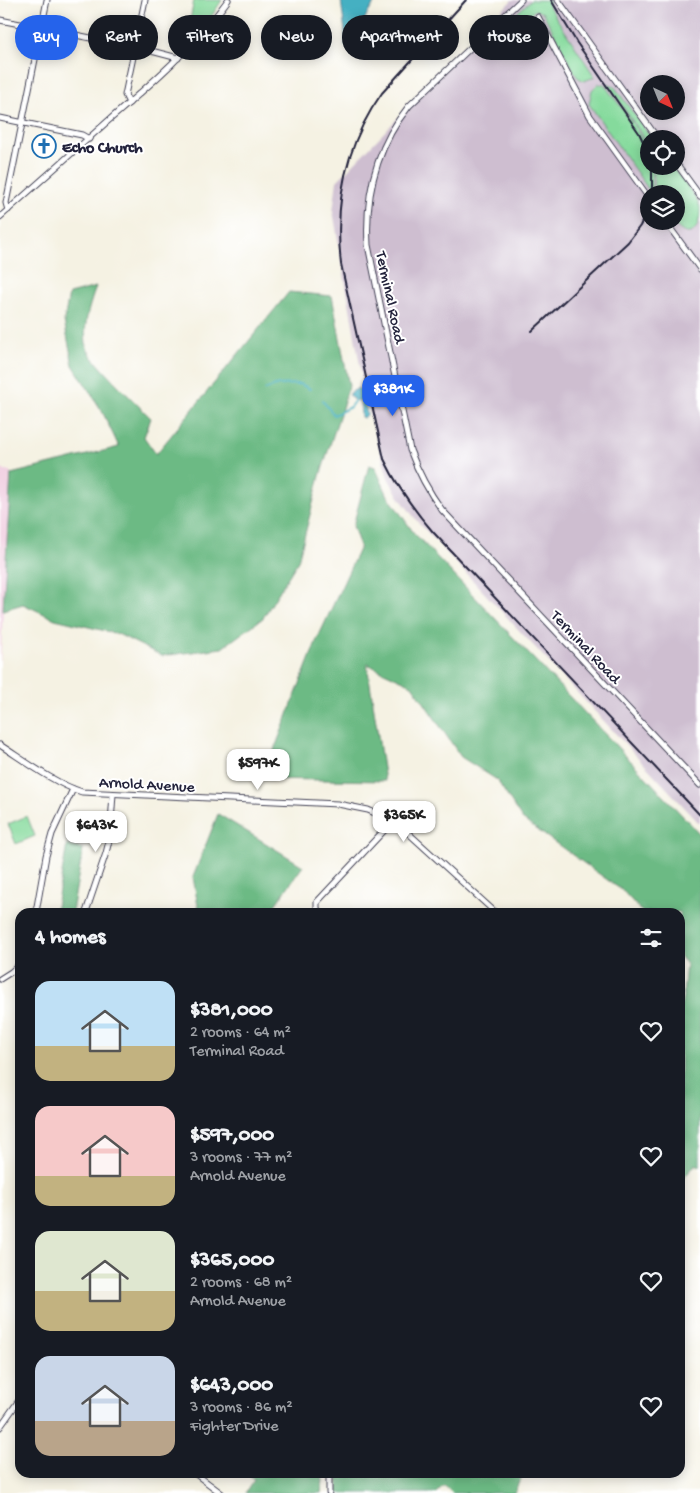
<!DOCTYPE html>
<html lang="en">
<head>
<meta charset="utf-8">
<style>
  body { margin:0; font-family:"Gochi Hand",sans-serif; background:#242831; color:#f1f3f6; height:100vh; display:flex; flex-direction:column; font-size:19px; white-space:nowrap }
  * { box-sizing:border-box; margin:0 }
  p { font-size:16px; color:#9ea1a6 }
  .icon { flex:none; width:28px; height:28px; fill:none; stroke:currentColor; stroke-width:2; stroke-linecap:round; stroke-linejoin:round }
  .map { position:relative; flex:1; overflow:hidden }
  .drawer { position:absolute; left:15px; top:908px; width:670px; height:570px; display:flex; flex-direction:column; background:#171b24; border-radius:15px; box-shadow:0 2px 12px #0003 }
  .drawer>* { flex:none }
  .top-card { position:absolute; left:15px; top:15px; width:670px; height:45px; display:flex; gap:10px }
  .needle { width:32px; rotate:137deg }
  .fabs { position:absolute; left:640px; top:75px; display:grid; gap:10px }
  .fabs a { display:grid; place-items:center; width:45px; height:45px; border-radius:50%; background:#171b24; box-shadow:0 2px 12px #0003; font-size:25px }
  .price { position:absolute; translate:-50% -42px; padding:0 11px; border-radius:10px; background:#fff; color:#222; font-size:16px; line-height:32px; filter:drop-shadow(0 1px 2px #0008) }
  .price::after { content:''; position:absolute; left:50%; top:30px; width:15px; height:11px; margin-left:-8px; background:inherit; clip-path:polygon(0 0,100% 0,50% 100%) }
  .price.active { background:#2563eb; color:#fff }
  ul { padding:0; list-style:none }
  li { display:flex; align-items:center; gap:15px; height:125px; padding:0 20px }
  li span { display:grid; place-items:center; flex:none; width:140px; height:100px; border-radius:15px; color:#555 }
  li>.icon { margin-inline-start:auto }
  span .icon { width:60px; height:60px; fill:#fffc; stroke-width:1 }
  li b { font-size:21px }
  h2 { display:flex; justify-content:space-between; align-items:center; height:60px; padding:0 20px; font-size:21px }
  .chip { padding:0 18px; border-radius:22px; background:#171b24; box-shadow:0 2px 12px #0003; font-size:18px; line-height:45px }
  .chip.active { background:#2563eb; color:#fff }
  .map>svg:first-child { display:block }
  .built { fill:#f1d0e2 }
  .industrial { fill:#cebed0; fill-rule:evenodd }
  .green { fill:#85da9c; stroke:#547e6c }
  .forest { fill:#6cba84; stroke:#476e60 }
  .water { fill:#44b0c2; stroke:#33697e }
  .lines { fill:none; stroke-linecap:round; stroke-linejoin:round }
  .stream { stroke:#44b0c2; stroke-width:2 }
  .minor-casing { stroke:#424154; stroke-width:7 }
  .minor { stroke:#fff; stroke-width:5 }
  .rail { stroke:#22223b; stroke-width:2 }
  .labels { text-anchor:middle; stroke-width:4; stroke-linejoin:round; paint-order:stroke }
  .poi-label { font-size:16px; font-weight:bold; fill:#22223b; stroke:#fff; text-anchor:start }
  .street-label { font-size:16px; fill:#22223b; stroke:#fff }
</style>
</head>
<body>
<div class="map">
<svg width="700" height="1493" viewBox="0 0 700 1493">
  <rect width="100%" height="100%" fill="#fff"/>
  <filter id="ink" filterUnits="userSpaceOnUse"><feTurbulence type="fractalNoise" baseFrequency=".02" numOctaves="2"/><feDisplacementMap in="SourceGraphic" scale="10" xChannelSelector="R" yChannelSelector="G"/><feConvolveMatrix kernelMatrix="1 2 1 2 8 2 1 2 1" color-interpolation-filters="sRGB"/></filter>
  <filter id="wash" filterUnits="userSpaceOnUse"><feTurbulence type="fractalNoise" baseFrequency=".0096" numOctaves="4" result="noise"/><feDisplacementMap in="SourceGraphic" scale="20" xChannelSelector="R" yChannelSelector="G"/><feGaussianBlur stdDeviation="1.12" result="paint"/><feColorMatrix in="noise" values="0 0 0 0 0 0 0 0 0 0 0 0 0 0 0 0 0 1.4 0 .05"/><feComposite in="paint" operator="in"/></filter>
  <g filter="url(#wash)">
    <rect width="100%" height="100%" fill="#f5f2e3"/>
    <polygon class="built" points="0,469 10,471 11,474 0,666"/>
    <path class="industrial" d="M512,0h188v824l-283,-303 -18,-24 -11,-19 -22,-78 -33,-189 4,-30zM649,84h27v27h-27zM649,139h27v27h-27zM649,194h27v27h-27z"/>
    <g class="green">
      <polygon points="194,0 222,0 211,17 186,42"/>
      <polygon points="531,0 549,0 550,1 548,5 595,77 584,81 577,77 543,13 535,10 524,20 516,14"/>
      <path d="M599,83l2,2 2,-2c16,23 46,55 46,83h2l-1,4h2l-1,20h-2l-60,-86 3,-14z"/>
      <polygon points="607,83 614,86 652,139 649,139 649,151 640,132"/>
      <path d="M653,166h19c7,10 26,32 28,42 0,25 -12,35 -28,13h4v-27h-23l1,-20z"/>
      <polygon points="27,816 35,836 16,844 8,824"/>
    </g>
    <g class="forest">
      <path d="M96,287c-7,20 -14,40 -9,61 3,11 53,59 64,70l-7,19 12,17 133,-162 43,4 17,90 -29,90 -22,85 -35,57 -41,30 -60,8 -44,-22 -63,-15 -32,-15 -20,6 8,-136 108,-27 -17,-36 -29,-46 -9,-44 5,-27z"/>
      <polygon points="369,465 375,467 388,496 414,533 700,834 700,1167 696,1164 680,1182 680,1011 683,996 686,963 680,956 680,912 642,912 623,891 522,819 497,780 461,757 412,685 367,664 385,781 263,779 316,642 360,547 353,526"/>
      <polygon points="218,814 303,866 270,912 199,912 193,877"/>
      <polygon points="67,845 83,849 72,912 55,912"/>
      <polygon points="246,1473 321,1473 323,1481 321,1493 245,1493 254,1480"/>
      <polygon points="340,1473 339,1473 523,1473 514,1493 452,1493 444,1485 436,1493 337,1493"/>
    </g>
    <g class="water">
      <polygon points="341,0 376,0 352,40 345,47 345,32"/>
      <polygon points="358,388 363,391 367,415 364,418 361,417 360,401 352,399 350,396 350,393"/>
    </g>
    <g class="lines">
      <g class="stream">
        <polyline points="265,390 278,385 300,384 310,389"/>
        <polyline points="322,400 334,415 350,407 355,400"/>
      </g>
    </g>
  </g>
  <g filter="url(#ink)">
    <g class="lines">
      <g class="minor-casing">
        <g id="minor">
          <path d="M521,0l-112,106c-33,41 -44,87 -41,139l42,205c8,22 18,41 32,60l258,275"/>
          <polyline points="558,0 658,139"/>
          <polyline points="538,17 590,116 649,198"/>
          <polyline points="0,20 136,47 178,58"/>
          <polyline points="129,103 125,95 145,0"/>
          <polyline points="0,118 82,135 89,139"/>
          <polyline points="676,163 700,196"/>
          <polyline points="8,210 6,203 47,0"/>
          <path d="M0,217c36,-32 72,-64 108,-96 43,-37 87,-75 120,-121"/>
          <polyline points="665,221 700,269"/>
          <path d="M0,745c25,16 54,38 82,47l256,12 30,6 25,11"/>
          <polyline points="36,912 46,856 52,834 73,789"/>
          <polyline points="86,912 106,853 110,837 113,794"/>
          <polyline points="319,912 317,908 317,902 393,821 406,831 495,912"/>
          <polyline points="0,979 11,972 20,964"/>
          <polyline points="0,1427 20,1399"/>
          <polyline points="193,1472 221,1493"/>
          <polyline points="329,1472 329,1493"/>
        </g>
      </g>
      <use href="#minor" class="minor"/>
      <g class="rail">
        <path d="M466,0l-84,93c-37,52 -48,109 -41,171l43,195c13,27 29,50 49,73l267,283"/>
        <polyline points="551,0 577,43 639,133 649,154"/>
        <polyline points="652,194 652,166"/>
        <polyline points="532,331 628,242 640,226 649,206"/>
      </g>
    </g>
  </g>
  <defs>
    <g id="church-ring" transform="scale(1.25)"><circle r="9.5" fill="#fff" stroke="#1f6fb2" stroke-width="1.5"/><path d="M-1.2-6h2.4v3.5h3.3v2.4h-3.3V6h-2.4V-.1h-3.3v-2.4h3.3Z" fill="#1f6fb2"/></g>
  </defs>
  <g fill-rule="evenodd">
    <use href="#church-ring" x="44" y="146"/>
  </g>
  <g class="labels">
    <g class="poi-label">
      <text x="62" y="152">Echo Church</text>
    </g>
    <g class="street-label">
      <text transform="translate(392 297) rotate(78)" y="6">Terminal Road</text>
      <text transform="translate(587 646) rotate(47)" y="6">Terminal Road</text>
      <text transform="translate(147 783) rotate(3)" y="6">Arnold Avenue</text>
    </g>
  </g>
</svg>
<div class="fabs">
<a><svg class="needle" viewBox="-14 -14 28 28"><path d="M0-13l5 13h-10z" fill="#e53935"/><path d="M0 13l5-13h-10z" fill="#9ea1a6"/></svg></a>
<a><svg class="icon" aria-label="locate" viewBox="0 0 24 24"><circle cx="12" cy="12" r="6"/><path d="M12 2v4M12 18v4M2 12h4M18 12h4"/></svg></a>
<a><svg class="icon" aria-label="layers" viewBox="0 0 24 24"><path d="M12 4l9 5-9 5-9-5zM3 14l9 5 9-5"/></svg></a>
</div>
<b class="price active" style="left:393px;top:417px">$381K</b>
<b class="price" style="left:258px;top:791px">$597K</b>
<b class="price" style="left:404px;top:843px">$365K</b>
<b class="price" style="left:96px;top:853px">$643K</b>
<div class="top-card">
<a class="chip active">Buy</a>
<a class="chip">Rent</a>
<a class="chip">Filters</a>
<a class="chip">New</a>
<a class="chip">Apartment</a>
<a class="chip">House</a>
</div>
<section class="drawer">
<h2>4 homes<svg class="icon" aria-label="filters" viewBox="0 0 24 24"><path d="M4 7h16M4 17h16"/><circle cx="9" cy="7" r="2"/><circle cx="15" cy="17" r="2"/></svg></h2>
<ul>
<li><span style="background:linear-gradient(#bfe0f5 65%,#c2b280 0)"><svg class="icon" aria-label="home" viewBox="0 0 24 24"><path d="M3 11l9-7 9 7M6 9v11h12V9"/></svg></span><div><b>$381,000</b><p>2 rooms · 64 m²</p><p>Terminal Road</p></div><svg class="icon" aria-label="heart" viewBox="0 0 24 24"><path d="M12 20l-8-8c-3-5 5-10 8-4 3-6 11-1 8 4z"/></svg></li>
<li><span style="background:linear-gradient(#f6c9c9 70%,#c2b280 0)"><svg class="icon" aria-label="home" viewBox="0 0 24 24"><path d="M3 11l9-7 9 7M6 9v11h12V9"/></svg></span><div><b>$597,000</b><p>3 rooms · 77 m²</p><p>Arnold Avenue</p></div><svg class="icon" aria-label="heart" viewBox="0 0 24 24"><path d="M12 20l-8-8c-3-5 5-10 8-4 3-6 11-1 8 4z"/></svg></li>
<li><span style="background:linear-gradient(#dfe7d0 60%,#c2b280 0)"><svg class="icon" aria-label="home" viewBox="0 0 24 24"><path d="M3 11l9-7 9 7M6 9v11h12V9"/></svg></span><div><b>$365,000</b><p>2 rooms · 68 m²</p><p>Arnold Avenue</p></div><svg class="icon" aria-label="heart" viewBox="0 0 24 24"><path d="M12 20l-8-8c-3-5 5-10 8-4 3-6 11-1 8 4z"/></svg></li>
<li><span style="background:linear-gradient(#c9d6e8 65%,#b9a48a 0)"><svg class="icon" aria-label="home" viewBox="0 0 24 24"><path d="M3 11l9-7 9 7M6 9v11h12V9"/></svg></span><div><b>$643,000</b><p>3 rooms · 86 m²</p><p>Fighter Drive</p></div><svg class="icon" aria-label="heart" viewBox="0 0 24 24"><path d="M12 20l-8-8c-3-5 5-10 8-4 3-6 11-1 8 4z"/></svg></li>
</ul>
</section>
</div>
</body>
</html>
